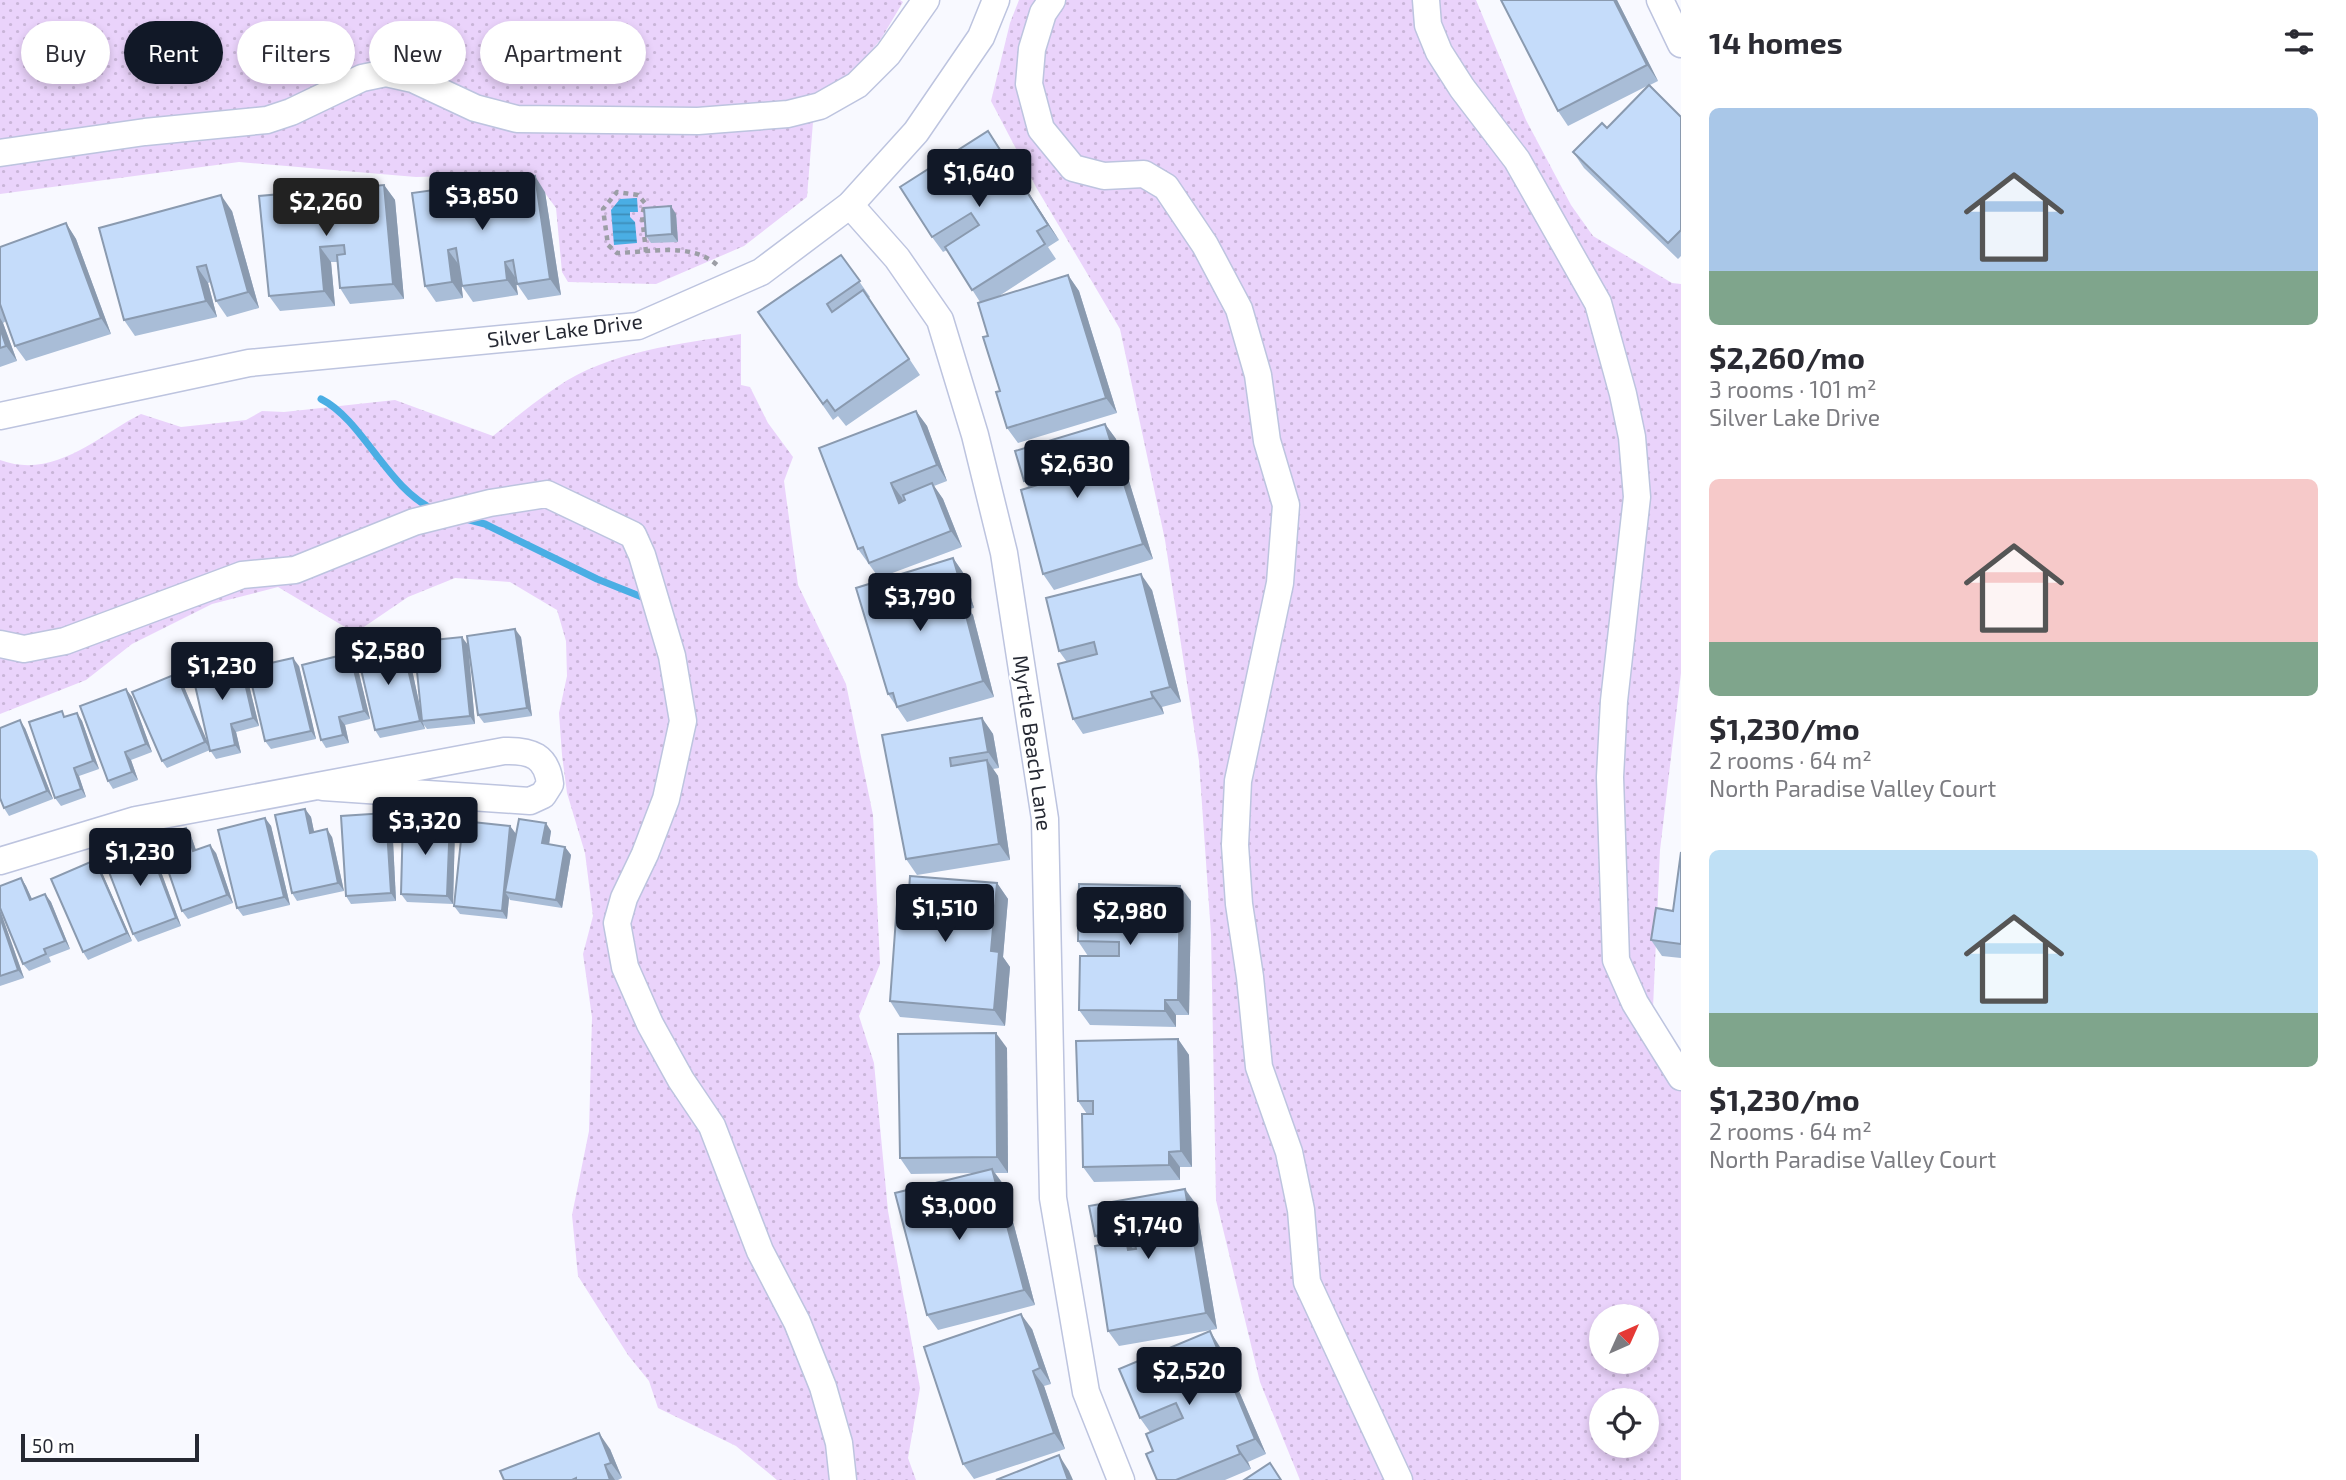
<!DOCTYPE html>
<html lang="en">
<head>
<meta charset="utf-8">
<style>
  body { margin:0; font-family:"Exo 2",sans-serif; background:#f7f7f7; color:#2b2b33; height:100vh; display:flex; flex-direction:column; font-size:26px; white-space:nowrap }
  * { box-sizing:border-box; margin:0 }
  p { font-size:23px; color:#7c7c81 }
  .icon { flex:none; width:38px; height:38px; fill:none; stroke:currentColor; stroke-width:2; stroke-linecap:round; stroke-linejoin:round }
  .map { position:relative; flex:1; overflow:hidden }
  .sheet { display:flex; flex-direction:column; background:#fff; width:665px }
  .sheet>* { flex:none }
  .hud { position:absolute; left:21px; top:21px; width:665px; height:63px; display:flex; gap:14px }
  .needle { width:46px; rotate:45deg }
  .fabs { position:absolute; left:1589px; top:1304px; display:grid; gap:14px }
  .fabs a { display:grid; place-items:center; width:70px; height:70px; border-radius:50%; background:#fff; box-shadow:0 4px 10px #0003; font-size:35px }
  .scale { position:absolute; left:21px; bottom:18px; width:178px; box-sizing:border-box; padding-left:7px; border:4px solid #262933; border-top:0; font-size:19px; line-height:24px; white-space:nowrap; color:#262933; -webkit-text-stroke:5px #fff; paint-order:stroke }
  .price { position:absolute; translate:-50% -60px; padding:0 16px; border-radius:7px; background:#111827; color:#fff; font-size:23px; line-height:46px; filter:drop-shadow(0 2px 4px #0008) }
  .price::after { content:''; position:absolute; left:50%; top:42px; width:21px; height:16px; margin-left:-10px; background:inherit; clip-path:polygon(0 0,100% 0,50% 100%) }
  .price.selected { background:#222; color:#fff }
  ul { padding:0; list-style:none }
  li { display:grid; align-content:center; gap:14px; height:371px; padding:0 28px }
  li span { display:grid; place-items:center; height:217px; border-radius:10px; color:#555 }
  li>.icon { margin-inline-start:auto }
  span .icon { width:126px; height:126px; fill:#fffc; stroke-width:1 }
  li b { font-size:30px }
  h2 { display:flex; justify-content:space-between; align-items:center; height:84px; padding:0 28px; font-size:30px }
  .chip { padding:0 24px; border-radius:32px; background:#fff; box-shadow:0 4px 10px #0003; font-size:24px; line-height:63px }
  .chip.selected { background:#111827; color:#fff }
  main { display:flex; flex:1; min-height:0 }
  .map>svg:first-child { display:block }
  .grass { fill:url(#grass-dots); fill-rule:evenodd }
  .water { fill:url(#water-rules) }
  .lines { fill:none; stroke-linecap:round; stroke-linejoin:round }
  .stream { stroke:#4aaee4; stroke-width:7 }
  .minor-casing { stroke:#bdc4df; stroke-width:29 }
  .path { stroke:#9c9ea6; stroke-width:4.5; stroke-dasharray:5 5; stroke-linecap:butt }
  .minor { stroke:#fff; stroke-width:26 }
  .wall { fill:#a9bdd7 }
  .shaded-wall { fill:#8a9aaf }
  .building { fill:#c5dcfa; stroke:#8a9aaf; stroke-width:2 }
  .labels { text-anchor:middle; stroke-width:5; stroke-linejoin:round; paint-order:stroke }
  .street-label { font-size:21px; fill:#262933; stroke:#fff }
</style>
</head>
<body>
<main>
<div class="map">
<svg width="1681" height="1480" viewBox="0 0 1681 1480">
  <defs>
    <pattern id="grass-dots" width="8" height="8" patternUnits="userSpaceOnUse" patternTransform="scale(1.75)"><rect width="8" height="8" fill="#ead3fb"/><path d="M2 2h.1M6 6h.1" fill="none" stroke="#c9b5d8" stroke-width="1.8" stroke-linecap="round"/></pattern>
    <pattern id="water-rules" width="6" height="5" patternUnits="userSpaceOnUse" patternTransform="scale(1.75)"><rect width="6" height="5" fill="#4aaee4"/><path d="M0 2.5h6" fill="none" stroke="#3d8eb9"/></pattern>
  </defs>
  <rect width="100%" height="100%" fill="#f8f9ff"/>
  <g class="grass">
    <polygon points="0,0 900,0 903,2 881,39 813,122 807,197 744,246 656,284 568,282 562,272 556,208 531,174 416,177 239,162 0,194"/>
    <path d="M1019,0h457l50,120 45,85 22,31 79,47 9,1v389l-21,177 -7,158 28,46v426h-381l-40,-98 -44,-182 -5,-266 -12,-173 -34,-221 -45,-211 -84,-142 -45,-86 19,-78zM1601,1316h46v46h-46zM1601,1400h46v46h-46z"/>
    <path d="M741,334v51l9,2 18,36 25,34 -9,24 14,104 48,99 27,131 7,149 -21,52 15,47 14,148 32,177 -12,70 8,22h-139l-41,-34 -78,-38 -9,-27 -21,-26 -50,-79 -6,-61 17,-84 3,-114 -9,-63 10,-38 -8,-63 -18,-60 -5,-38 -3,-42 8,-37 -1,-35 -9,-31 -47,-28 -55,-4 -47,19 -53,36 -77,-46 -66,17 -80,40 -46,36 -86,34v-254c54,20 96,-23 141,-46l40,13 65,-7 16,-9 22,1 111,-12 98,36c21,-17 42,-35 64,-49 52,-36 123,-43 184,-53z"/>
  </g>
  <polygon class="water" points="637,198 638,212 630,212 630,217 635,222 637,243 614,245 611,210 620,199"/>
  <g class="lines">
    <g class="stream">
      <path d="M321,399c42,21 67,91 114,111"/>
      <polyline points="466,519 485,524 597,579 647,599"/>
    </g>
    <g class="minor-casing">
      <g id="minor">
        <polyline points="1052,0 1043,13 1032,49 1029,84 1041,129 1073,168 1104,176 1144,174 1166,187 1205,245 1239,309 1258,375 1267,441 1286,505 1280,583 1238,781 1235,845 1239,904 1250,977 1259,1067 1289,1152 1301,1210 1307,1282 1399,1480"/>
        <polyline points="1426,0 1428,25 1439,52 1462,88 1517,160 1598,303 1623,394 1632,437 1637,497 1614,701 1610,777 1616,960 1635,1003 1681,1077"/>
        <polyline points="1660,0 1681,44"/>
        <polyline points="0,153 145,132 267,120 291,112 362,78 386,73 413,79 475,108 517,119 698,121 788,114 820,106 857,85 888,54 926,0"/>
        <polyline points="850,205 897,258 940,320 975,435 1004,553 1045,819 1053,1198 1086,1392 1121,1480"/>
        <polyline points="0,416 249,363 638,326 761,272 850,205 916,132 981,37 996,0"/>
        <polyline points="0,644 24,649 65,641 242,575 295,570 414,522 490,503 547,494 633,535 642,555 672,656 683,721 666,799 645,854 624,898 617,923 625,967 650,1024 681,1080 712,1126 760,1251 797,1322 823,1387 839,1443 843,1480"/>
        <path d="M0,861l136,-41 368,-69c27,-1 43,5 46,33l-7,11 -13,6 -207,-14"/>
      </g>
    </g>
    <path class="path" d="M646,252l-4,-36 3,-13 -7,-8 -21,-3 -14,17 5,36 9,8c34,-1 74,-11 100,12"/>
    <use href="#minor" class="minor"/>
  </g>
  <g class="wall">
    <polygon points="1501,0 1617,0 1658,81 1650,85 1681,117 1681,256 1678,259 1584,168 1573,152 1607,128 1647,86 1568,126 1558,111"/>
    <polygon points="999,147 1059,240 1048,247 1056,259 996,298 1068,275 1079,291 1117,413 1018,443 1007,428 1000,391 980,302 947,250 943,252 932,237"/>
    <polygon points="384,185 395,200 404,299 350,304 340,288 337,262 331,262 335,306 280,311 269,296"/>
    <polygon points="545,192 561,295 528,300 517,284 515,277 518,295 473,302 462,286 459,265 463,298 436,302 425,286 412,193"/>
    <polygon points="232,211 259,308 227,317 216,301 211,282 208,283 217,317 135,336 124,320"/>
    <polygon points="676,214 678,242 651,243 646,236"/>
    <polygon points="66,223 76,239 111,334 26,361 15,346 6,321 3,323 17,361 0,367 0,247"/>
    <polygon points="841,255 870,297 869,298 920,375 846,426 838,416 833,420 758,312"/>
    <polygon points="916,411 927,426 947,481 934,486 943,499 962,547 879,578 858,549"/>
    <polygon points="1105,424 1116,439 1153,559 1054,590 1043,574 1029,488 1024,481"/>
    <polygon points="953,558 964,574 974,608 969,609 973,615 994,697 907,722 888,694 856,588"/>
    <polygon points="1152,590 1181,702 1162,707 1164,714 1083,734 1073,719 1067,662 1059,651"/>
    <polygon points="521,637 532,716 484,723 478,715"/>
    <polygon points="468,645 475,724 427,729 424,725 425,729 380,738 375,730 408,651 420,707"/>
    <polygon points="350,653 356,661 370,719 345,725 349,743 326,748 321,740"/>
    <polygon points="299,666 316,739 271,749 265,741"/>
    <polygon points="245,669 259,726 236,732 241,753 216,759 210,750 167,768 162,761 182,682 209,747"/>
    <polygon points="126,689 132,697 152,752 131,760 138,780 113,789 108,781"/>
    <polygon points="77,713 82,721 99,769 79,776 86,797 61,806 55,798 66,717"/>
    <polygon points="982,718 993,734 999,768 993,769 998,776 1010,860 917,875 906,859 882,735"/>
    <polygon points="25,728 53,799 9,816 4,808"/>
    <polygon points="305,809 311,817 314,832 332,837 344,891 297,901 292,893"/>
    <polygon points="265,818 271,826 290,905 243,916 237,908"/>
    <polygon points="392,821 396,901 351,904 346,896"/>
    <polygon points="510,826 516,834 551,831 549,844 565,847 571,855 562,908 510,900 509,898 507,919 460,914 454,906"/>
    <polygon points="455,827 453,904 407,902 401,894"/>
    <polygon points="191,836 196,850 216,853 233,903 188,919 182,911"/>
    <polygon points="147,842 153,850 181,926 138,942 133,934"/>
    <polygon points="1681,852 1681,958 1662,956 1651,940 1673,911"/>
    <polygon points="100,868 132,941 88,960 83,952"/>
    <polygon points="21,878 26,886 32,899 45,894 51,902 70,949 49,957 51,962 29,971 23,964"/>
    <polygon points="997,883 1008,899 1003,957 1010,967 1005,1026 900,1017 890,1001 909,891"/>
    <polygon points="1191,901 1189,1015 1176,1015 1176,1027 1090,1025 1079,1010 1088,956 1078,941"/>
    <polygon points="0,910 24,978 0,986"/>
    <polygon points="1178,1039 1189,1055 1192,1167 1180,1167 1180,1180 1094,1182 1083,1167 1087,1114 1078,1101"/>
    <polygon points="1007,1048 1008,1173 995,1173 1003,1184 1035,1305 938,1330 927,1315 974,1173 911,1174 900,1158"/>
    <polygon points="1196,1204 1217,1329 1119,1346 1108,1331 1101,1244 1095,1236"/>
    <polygon points="1032,1329 1051,1384 1044,1386 1065,1449 974,1479 963,1464"/>
    <polygon points="1220,1347 1266,1454 1248,1462 1251,1469 1225,1480 1157,1480 1153,1451 1150,1432 1140,1418"/>
    <polygon points="610,1449 622,1478 618,1480 504,1480"/>
  </g>
  <g class="shaded-wall">
    <polygon points="1614,0 1617,0 1658,81 1647,65"/>
    <polygon points="988,131 999,147 1059,240 1048,225"/>
    <polygon points="535,176 545,192 561,295 550,279"/>
    <polygon points="384,185 395,200 404,299 393,284"/>
    <polygon points="221,195 232,211 259,308 248,292"/>
    <polygon points="671,206 676,214 678,242 672,234"/>
    <polygon points="66,223 76,239 111,334 101,318"/>
    <polygon points="320,247 331,262 335,306 324,291"/>
    <polygon points="448,250 459,265 463,298 452,282"/>
    <polygon points="505,262 515,277 518,295 507,280"/>
    <polygon points="197,267 208,283 217,317 206,301"/>
    <polygon points="1068,275 1079,291 1117,413 1106,398"/>
    <polygon points="0,318 3,323 17,361 6,346 0,328"/>
    <polygon points="916,411 927,426 947,481 937,465"/>
    <polygon points="1105,424 1116,439 1153,559 1143,544"/>
    <polygon points="891,483 902,498 909,519 899,503"/>
    <polygon points="932,483 943,499 962,547 951,531"/>
    <polygon points="953,558 964,574 974,608 963,592"/>
    <polygon points="1141,574 1152,590 1181,702 1170,687"/>
    <polygon points="962,600 973,615 994,697 983,681"/>
    <polygon points="515,629 521,637 532,716 527,708"/>
    <polygon points="462,637 468,645 475,724 470,716"/>
    <polygon points="402,643 408,651 423,721 422,721 425,729 420,721"/>
    <polygon points="350,653 356,661 370,719 364,711"/>
    <polygon points="293,658 299,666 316,739 311,731"/>
    <polygon points="240,661 245,669 259,726 253,718"/>
    <polygon points="176,674 182,682 211,750 205,742"/>
    <polygon points="126,689 132,697 152,752 146,744"/>
    <polygon points="1151,692 1162,707 1164,714 1153,698"/>
    <polygon points="77,713 82,721 99,769 93,761"/>
    <polygon points="339,717 345,725 349,743 343,735"/>
    <polygon points="982,718 993,734 999,768 988,752"/>
    <polygon points="20,720 25,728 53,799 47,791"/>
    <polygon points="231,724 236,732 241,753 235,745"/>
    <polygon points="125,752 131,760 138,780 132,772"/>
    <polygon points="987,760 998,776 1010,860 999,844"/>
    <polygon points="74,768 79,776 86,797 81,789"/>
    <polygon points="305,809 311,817 316,841 310,833"/>
    <polygon points="386,813 392,821 396,901 391,893"/>
    <polygon points="265,818 271,826 290,905 284,897"/>
    <polygon points="450,819 455,827 453,904 447,896"/>
    <polygon points="546,823 551,831 548,851 542,843"/>
    <polygon points="510,826 516,834 505,892 509,898 507,919 502,911"/>
    <polygon points="186,828 191,836 199,859 193,851"/>
    <polygon points="327,829 332,837 344,891 338,883"/>
    <polygon points="147,842 153,850 181,926 176,918"/>
    <polygon points="210,845 216,853 233,903 227,895"/>
    <polygon points="565,847 571,855 562,908 556,900"/>
    <polygon points="95,860 100,868 132,941 127,933"/>
    <polygon points="21,878 26,886 36,908 30,900"/>
    <polygon points="997,883 1008,899 1003,957 1010,967 1005,1026 994,1010 991,951"/>
    <polygon points="1180,886 1191,901 1189,1015 1178,1000"/>
    <polygon points="45,894 51,902 70,949 65,941"/>
    <polygon points="0,910 24,978 18,970 0,917"/>
    <polygon points="1165,1000 1176,1015 1176,1027 1165,1011"/>
    <polygon points="996,1033 1007,1048 1008,1173 997,1157"/>
    <polygon points="1178,1039 1189,1055 1192,1167 1181,1151"/>
    <polygon points="1169,1152 1180,1167 1180,1180 1169,1165"/>
    <polygon points="992,1169 1003,1184 1035,1305 1024,1290"/>
    <polygon points="1185,1189 1196,1204 1217,1329 1206,1313"/>
    <polygon points="1126,1239 1137,1255 1128,1250"/>
    <polygon points="1021,1314 1032,1329 1051,1384 1040,1368"/>
    <polygon points="1210,1331 1220,1347 1266,1454 1255,1439"/>
    <polygon points="1033,1371 1044,1386 1065,1449 1054,1433"/>
    <polygon points="599,1433 610,1449 622,1478 611,1463"/>
    <polygon points="1237,1446 1248,1462 1251,1469 1240,1454"/>
    <polygon points="1059,1455 1069,1471 1073,1480 1068,1480"/>
    <polygon points="605,1465 615,1480 610,1480"/>
  </g>
  <g class="building">
    <polygon points="1501,0 1614,0 1647,65 1558,111"/>
    <polygon points="1649,85 1681,117 1681,230 1668,243 1573,152 1602,123 1607,128"/>
    <polygon points="988,131 1048,225 1037,231 1045,244 972,290 945,247 979,225 971,213 932,237 900,187"/>
    <polygon points="535,176 550,279 517,284 513,260 505,262 507,280 462,286 456,248 448,250 452,282 425,286 412,193"/>
    <polygon points="384,185 393,284 340,288 337,255 345,254 344,245 320,247 324,291 269,296 259,196"/>
    <polygon points="221,195 248,292 216,301 206,265 197,267 206,301 124,320 99,228"/>
    <polygon points="671,206 672,234 646,236 644,208"/>
    <polygon points="66,223 101,318 15,346 0,304 0,247"/>
    <polygon points="841,255 860,281 827,304 832,312 863,290 909,359 835,411 827,400 823,404 758,312"/>
    <polygon points="1068,275 1106,398 1007,428 996,392 1000,391 983,337 988,336 978,303"/>
    <polygon points="0,328 6,346 0,348"/>
    <polygon points="916,411 937,465 891,483 899,503 905,500 903,495 932,483 951,531 869,563 863,547 858,549 819,448"/>
    <polygon points="1105,424 1143,544 1043,574 1021,490 1057,479 1054,472 1024,481 1015,451"/>
    <polygon points="953,558 963,592 924,603 927,611 962,600 983,681 897,707 893,693 888,694 856,588"/>
    <polygon points="1141,574 1170,687 1151,692 1153,698 1073,719 1058,664 1097,654 1094,642 1059,651 1046,598"/>
    <polygon points="515,629 527,708 478,715 467,636"/>
    <polygon points="462,637 470,716 422,721 414,642"/>
    <polygon points="402,643 420,721 375,730 357,652"/>
    <polygon points="350,653 364,711 339,717 343,735 321,740 302,665"/>
    <polygon points="293,658 311,731 265,741 248,668"/>
    <polygon points="240,661 253,718 231,724 235,745 210,751 192,672"/>
    <polygon points="176,674 205,742 162,761 132,692"/>
    <polygon points="126,689 146,744 125,752 132,772 108,781 80,706"/>
    <polygon points="62,711 64,717 77,713 93,761 74,768 81,789 55,798 29,722"/>
    <polygon points="982,718 988,752 950,758 951,766 987,760 999,844 906,859 882,735"/>
    <polygon points="20,720 47,791 4,808 0,798 0,728"/>
    <polygon points="305,809 310,833 327,829 338,883 292,893 275,815"/>
    <polygon points="386,813 391,893 346,896 341,816"/>
    <polygon points="265,818 284,897 237,908 218,830"/>
    <polygon points="403,818 450,819 447,896 401,894"/>
    <polygon points="519,819 546,823 542,843 565,847 556,900 505,892"/>
    <polygon points="463,821 510,826 502,911 454,906"/>
    <polygon points="186,828 193,851 210,845 227,895 182,911 157,838"/>
    <polygon points="147,842 176,918 133,934 104,859"/>
    <polygon points="1681,852 1681,944 1651,940 1656,908 1673,911"/>
    <polygon points="95,860 127,933 83,952 51,879"/>
    <polygon points="910,876 997,883 991,951 999,952 994,1010 890,1001 898,890 909,891"/>
    <polygon points="21,878 30,900 45,894 65,941 44,949 46,954 23,964 0,908 0,886"/>
    <polygon points="1079,884 1180,886 1178,1000 1165,1000 1165,1011 1079,1010 1080,956 1119,956 1119,942 1078,941"/>
    <polygon points="0,917 18,970 0,976"/>
    <polygon points="996,1033 997,1157 900,1158 898,1034"/>
    <polygon points="1178,1039 1181,1151 1169,1152 1169,1165 1083,1167 1082,1114 1093,1114 1093,1101 1078,1101 1076,1041"/>
    <polygon points="992,1169 1024,1290 927,1315 895,1193"/>
    <polygon points="1185,1189 1206,1313 1108,1331 1095,1246 1126,1239 1128,1250 1136,1249 1132,1229 1095,1236 1089,1206"/>
    <polygon points="1021,1314 1040,1368 1033,1371 1054,1433 963,1464 924,1347"/>
    <polygon points="1210,1331 1255,1439 1237,1446 1240,1454 1176,1480 1157,1480 1146,1454 1153,1451 1146,1434 1183,1418 1176,1403 1140,1418 1119,1369"/>
    <polygon points="599,1433 611,1463 605,1465 610,1480 576,1480 576,1478 572,1480 504,1480 500,1471"/>
    <polygon points="1059,1455 1068,1480 996,1480"/>
    <polygon points="1270,1463 1281,1480 1244,1480"/>
  </g>
  <g class="labels">
    <g class="street-label">
      <text transform="translate(565 331) rotate(-7)" y="7">Silver Lake Drive</text>
      <text transform="translate(1032 743) rotate(82)" y="7">Myrtle Beach Lane</text>
    </g>
  </g>
</svg>
<div class="fabs">
<a><svg class="needle" viewBox="-14 -14 28 28"><path d="M0-13l5 13h-10z" fill="#e53935"/><path d="M0 13l5-13h-10z" fill="#7c7c81"/></svg></a>
<a><svg class="icon" aria-label="locate" viewBox="0 0 24 24"><circle cx="12" cy="12" r="6"/><path d="M12 2v4M12 18v4M2 12h4M18 12h4"/></svg></a>
</div>
<div class="scale">50 m</div>
<b class="price" style="left:979px;top:209px">$1,640</b>
<b class="price" style="left:482px;top:232px">$3,850</b>
<b class="price selected" style="left:326px;top:238px">$2,260</b>
<b class="price" style="left:1077px;top:500px">$2,630</b>
<b class="price" style="left:920px;top:633px">$3,790</b>
<b class="price" style="left:388px;top:687px">$2,580</b>
<b class="price" style="left:222px;top:702px">$1,230</b>
<b class="price" style="left:425px;top:857px">$3,320</b>
<b class="price" style="left:140px;top:888px">$1,230</b>
<b class="price" style="left:945px;top:944px">$1,510</b>
<b class="price" style="left:1130px;top:947px">$2,980</b>
<b class="price" style="left:959px;top:1242px">$3,000</b>
<b class="price" style="left:1148px;top:1261px">$1,740</b>
<b class="price" style="left:1189px;top:1407px">$2,520</b>
<div class="hud">
<a class="chip">Buy</a>
<a class="chip selected">Rent</a>
<a class="chip">Filters</a>
<a class="chip">New</a>
<a class="chip">Apartment</a>
</div>
</div>
<section class="sheet">
<h2>14 homes<svg class="icon" aria-label="filters" viewBox="0 0 24 24"><path d="M4 7h16M4 17h16"/><circle cx="9" cy="7" r="2"/><circle cx="15" cy="17" r="2"/></svg></h2>
<ul>
<li><span style="background:linear-gradient(#a9c7e8 75%,#7fa58c 0)"><svg class="icon" aria-label="home" viewBox="0 0 24 24"><path d="M3 11l9-7 9 7M6 9v11h12V9"/></svg></span><div><b>$2,260/mo</b><p>3 rooms · 101 m²</p><p>Silver Lake Drive</p></div></li>
<li><span style="background:linear-gradient(#f6c9c9 75%,#7fa58c 0)"><svg class="icon" aria-label="home" viewBox="0 0 24 24"><path d="M3 11l9-7 9 7M6 9v11h12V9"/></svg></span><div><b>$1,230/mo</b><p>2 rooms · 64 m²</p><p>North Paradise Valley Court</p></div></li>
<li><span style="background:linear-gradient(#bfe0f5 75%,#7fa58c 0)"><svg class="icon" aria-label="home" viewBox="0 0 24 24"><path d="M3 11l9-7 9 7M6 9v11h12V9"/></svg></span><div><b>$1,230/mo</b><p>2 rooms · 64 m²</p><p>North Paradise Valley Court</p></div></li>
</ul>
</section>
</main>
</body>
</html>
